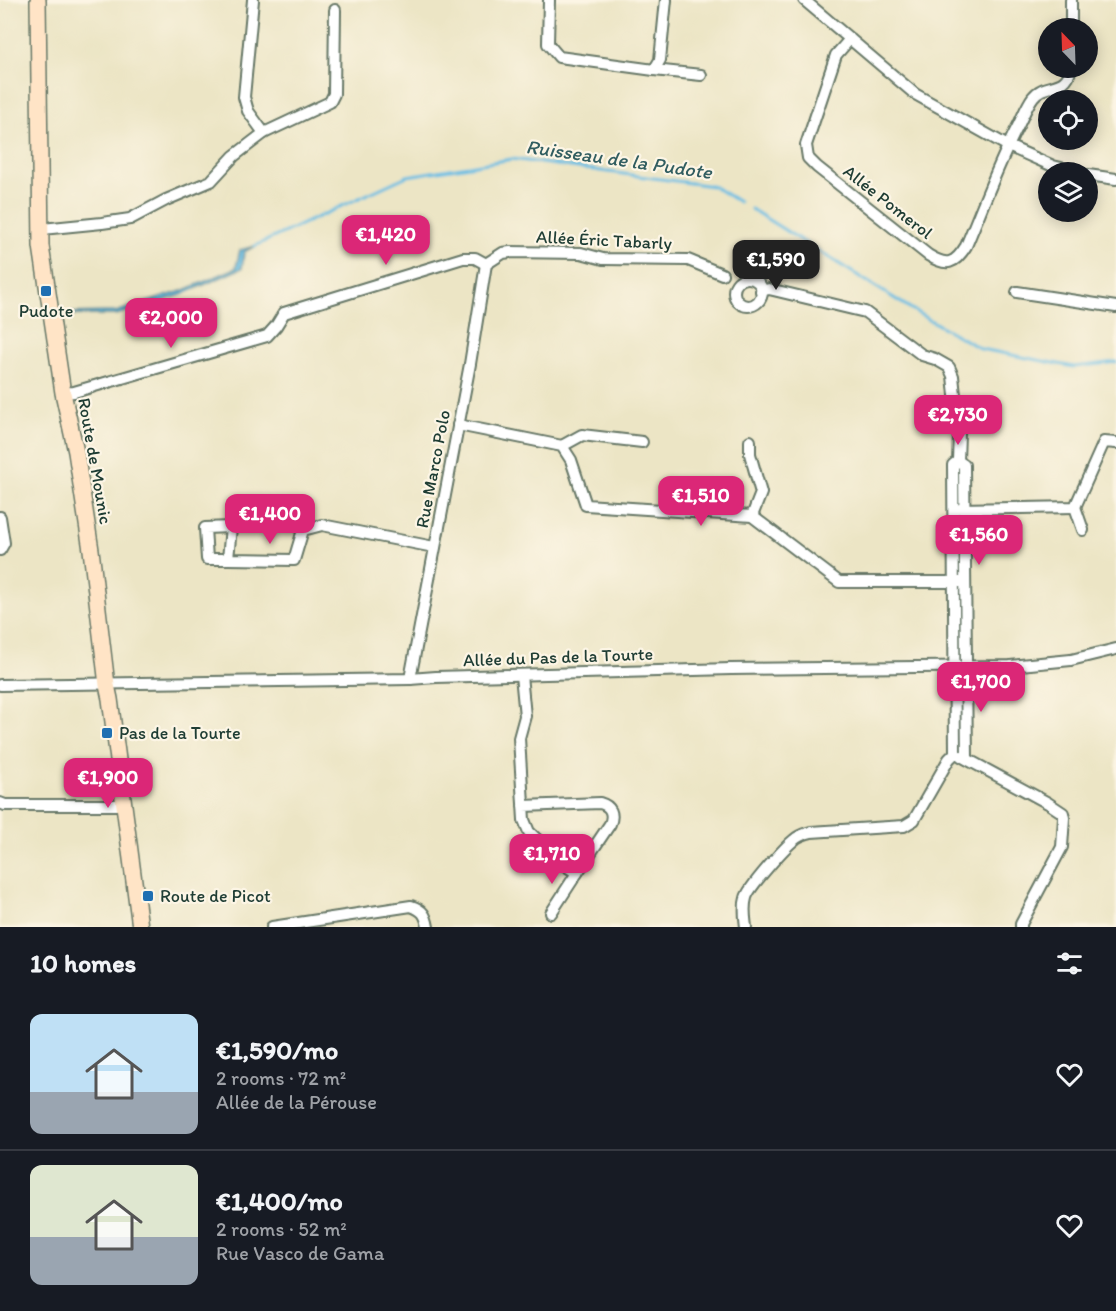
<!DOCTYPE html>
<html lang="en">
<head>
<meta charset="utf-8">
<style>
  body { margin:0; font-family:Itim,sans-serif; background:#242831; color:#f1f3f6; height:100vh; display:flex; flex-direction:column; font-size:22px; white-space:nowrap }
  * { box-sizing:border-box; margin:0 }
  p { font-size:20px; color:#9ea1a6 }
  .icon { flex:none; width:33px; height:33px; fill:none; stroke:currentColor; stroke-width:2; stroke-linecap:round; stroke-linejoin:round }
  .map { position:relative; height:927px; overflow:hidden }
  .drawer { display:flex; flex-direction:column; background:#171b24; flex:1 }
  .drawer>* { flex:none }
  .needle { width:39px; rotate:337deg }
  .tools { position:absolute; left:1038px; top:18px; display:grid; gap:12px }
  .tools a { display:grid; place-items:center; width:60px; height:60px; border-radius:50%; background:#171b24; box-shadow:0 3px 15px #0003; font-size:30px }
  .price { position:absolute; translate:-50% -51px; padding:0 14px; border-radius:12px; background:#db2777; color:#fff; font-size:20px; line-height:39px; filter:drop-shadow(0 2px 3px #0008) }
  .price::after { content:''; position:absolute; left:50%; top:36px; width:18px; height:14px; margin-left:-9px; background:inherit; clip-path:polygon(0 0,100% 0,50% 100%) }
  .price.on { background:#222; color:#fff }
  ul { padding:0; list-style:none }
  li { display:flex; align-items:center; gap:18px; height:150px; padding:0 30px }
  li+li { border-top:2px solid #363941 }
  li span { display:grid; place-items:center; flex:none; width:168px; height:120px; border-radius:12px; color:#555 }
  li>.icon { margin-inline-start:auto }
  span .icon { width:72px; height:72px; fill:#fffc; stroke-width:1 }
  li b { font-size:26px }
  h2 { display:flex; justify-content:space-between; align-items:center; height:72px; padding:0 30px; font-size:26px }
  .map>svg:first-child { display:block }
  .water { fill:#67bde4; stroke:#437d8c; stroke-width:1.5 }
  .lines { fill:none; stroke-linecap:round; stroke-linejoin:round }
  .stream { stroke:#67bde4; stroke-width:3 }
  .street-casing { stroke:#677867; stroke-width:14 }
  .secondary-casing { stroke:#677867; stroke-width:18 }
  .street { stroke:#fff; stroke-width:10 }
  .secondary { stroke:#ffe4c6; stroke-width:15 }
  .poi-dot { fill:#1f6fb2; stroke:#fcf5e5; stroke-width:2 }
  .labels { text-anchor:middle; stroke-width:4.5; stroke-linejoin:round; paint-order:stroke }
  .street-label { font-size:18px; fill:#1f3d34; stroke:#fcf5e5 }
  .poi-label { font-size:18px; fill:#1f3d34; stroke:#fcf5e5; text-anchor:start }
  .water-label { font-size:20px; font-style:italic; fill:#315d60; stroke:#fcf5e5 }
</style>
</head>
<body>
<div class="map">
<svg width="1116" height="927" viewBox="0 0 1116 927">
  <rect width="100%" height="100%" fill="#fcf5e5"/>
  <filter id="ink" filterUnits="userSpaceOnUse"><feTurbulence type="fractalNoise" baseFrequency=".0167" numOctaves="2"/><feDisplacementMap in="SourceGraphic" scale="12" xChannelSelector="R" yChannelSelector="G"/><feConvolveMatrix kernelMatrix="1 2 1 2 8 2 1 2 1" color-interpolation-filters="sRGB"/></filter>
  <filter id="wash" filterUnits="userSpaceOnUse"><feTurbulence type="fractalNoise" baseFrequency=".008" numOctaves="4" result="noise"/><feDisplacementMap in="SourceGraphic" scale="24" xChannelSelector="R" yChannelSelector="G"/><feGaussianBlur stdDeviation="1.35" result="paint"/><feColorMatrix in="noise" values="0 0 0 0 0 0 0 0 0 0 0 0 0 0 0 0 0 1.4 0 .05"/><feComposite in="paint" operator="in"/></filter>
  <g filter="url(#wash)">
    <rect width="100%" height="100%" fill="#ece5c5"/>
    <polygon class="water" points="255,246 244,252 242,268 181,295 116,315 71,315 66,313 116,312 185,290 236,268 240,250"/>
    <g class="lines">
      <g class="stream">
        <polyline points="751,209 921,315 981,349 1074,367 1116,362"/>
        <polyline points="255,246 407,176 512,159 713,186 739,202"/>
      </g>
    </g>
  </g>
  <g filter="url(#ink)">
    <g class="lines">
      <g class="street-casing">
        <g id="street">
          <polyline points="253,0 244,97 248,111 264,133"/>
          <polyline points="549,0 548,44 559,57 654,70 660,60 666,0"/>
          <polyline points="804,0 915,94 1008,146 1053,166 1078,172"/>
          <polyline points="1071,28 1071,0"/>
          <path d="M850,39l-14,16 -30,90 2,13 9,9 111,88c19,12 27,9 38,-9 17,-40 32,-82 52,-120 5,-10 9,-21 15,-29 12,-16 33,-4 38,-29"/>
          <polyline points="654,70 701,75"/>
          <polyline points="1088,175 1116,179"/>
          <polyline points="42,229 102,223 130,219 166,200 211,181 234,156 264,133 330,102 334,94 335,10"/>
          <polyline points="486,264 503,253 510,252 581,253 603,259 688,260 722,274"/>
          <circle cx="748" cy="292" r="14"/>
          <polyline points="761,291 769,289 865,312 922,355 935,359 949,367 953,376 959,433 958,461"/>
          <polyline points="1017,292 1116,307"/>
          <polyline points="63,393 74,392 267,336 276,326 284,313 463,258 475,258 486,264"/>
          <polyline points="458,425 562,446 571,460 586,505 752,516 839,582 961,582"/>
          <polyline points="750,441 750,454 761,493 752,516"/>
          <polyline points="562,446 582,435 642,442"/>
          <polyline points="1075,507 1083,530"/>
          <polyline points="960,509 1075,507 1104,442 1116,443"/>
          <polyline points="0,517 4,543 0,550"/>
          <polyline points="228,559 207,559 205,528 231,527 228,559 294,560 303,530 322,525 434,547"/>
          <path d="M521,675l4,41 -6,22 5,82 5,12 37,34 11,7 33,-49c4,-10 1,-18 -10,-21l-77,3"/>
          <polyline points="410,679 470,364 486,264"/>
          <polyline points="0,685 410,679 436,677 731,669 1010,666 1071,660 1116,649"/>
          <polyline points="955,753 953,465 958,461 964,465 967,759"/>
          <polyline points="961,756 1048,803 1063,813 1064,818 1062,847 1021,924 1021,927"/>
          <polyline points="0,803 5,805 124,805"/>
          <polyline points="551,913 577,873"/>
          <path d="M272,927l139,-21c12,4 15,9 17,21"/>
          <path d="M746,927c-1,-9 -3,-19 0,-29 2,-10 39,-51 48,-58 5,-5 11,-6 17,-8l93,-6 10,-6 35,-61 6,-6"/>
        </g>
      </g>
      <g class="secondary-casing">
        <polyline id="secondary" points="38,0 41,246 63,393 76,452 91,550 107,685 110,699 140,927"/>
      </g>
      <use href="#street" class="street"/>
      <use href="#secondary" class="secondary"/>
    </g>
  </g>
  <g class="poi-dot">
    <rect x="40" y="285" width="12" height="12" rx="3"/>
    <rect x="101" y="727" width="12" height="12" rx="3"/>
    <rect x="142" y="890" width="12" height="12" rx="3"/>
  </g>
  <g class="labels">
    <g class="street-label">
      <text transform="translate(888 202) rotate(38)" y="6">Allée Pomerol</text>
      <text transform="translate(604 240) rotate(3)" y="6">Allée Éric Tabarly</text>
      <text transform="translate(95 461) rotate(80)" y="6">Route de Mounic</text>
      <text transform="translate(433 469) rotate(-79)" y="6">Rue Marco Polo</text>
      <text transform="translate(558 657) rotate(-2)" y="6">Allée du Pas de la Tourte</text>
    </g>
    <g class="poi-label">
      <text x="46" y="317" text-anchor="middle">Pudote</text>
      <text x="119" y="739">Pas de la Tourte</text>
      <text x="160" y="902">Route de Picot</text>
    </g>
    <g class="water-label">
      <text transform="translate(619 159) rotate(8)" y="7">Ruisseau de la Pudote</text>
    </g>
  </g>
</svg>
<div class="tools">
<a><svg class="needle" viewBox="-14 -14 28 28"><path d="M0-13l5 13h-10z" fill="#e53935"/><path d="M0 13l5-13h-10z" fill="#9ea1a6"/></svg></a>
<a><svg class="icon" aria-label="locate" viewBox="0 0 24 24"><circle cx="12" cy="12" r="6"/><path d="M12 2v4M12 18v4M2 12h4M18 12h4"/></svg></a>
<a><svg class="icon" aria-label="layers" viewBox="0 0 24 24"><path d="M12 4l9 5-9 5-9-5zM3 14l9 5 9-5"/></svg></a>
</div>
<b class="price" style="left:386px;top:266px">€1,420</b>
<b class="price on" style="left:776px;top:291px">€1,590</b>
<b class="price" style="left:171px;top:349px">€2,000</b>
<b class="price" style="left:958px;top:446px">€2,730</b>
<b class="price" style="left:701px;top:527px">€1,510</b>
<b class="price" style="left:270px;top:545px">€1,400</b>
<b class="price" style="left:979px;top:566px">€1,560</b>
<b class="price" style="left:981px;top:713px">€1,700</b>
<b class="price" style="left:108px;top:809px">€1,900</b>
<b class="price" style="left:552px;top:885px">€1,710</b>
</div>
<section class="drawer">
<h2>10 homes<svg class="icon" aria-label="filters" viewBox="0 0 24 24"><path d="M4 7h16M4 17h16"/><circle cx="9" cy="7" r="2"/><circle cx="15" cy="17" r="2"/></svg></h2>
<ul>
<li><span style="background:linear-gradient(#bfe0f5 65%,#9aa5b1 0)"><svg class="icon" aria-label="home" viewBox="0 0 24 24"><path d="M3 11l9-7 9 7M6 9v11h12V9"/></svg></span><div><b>€1,590/mo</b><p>2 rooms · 72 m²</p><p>Allée de la Pérouse</p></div><svg class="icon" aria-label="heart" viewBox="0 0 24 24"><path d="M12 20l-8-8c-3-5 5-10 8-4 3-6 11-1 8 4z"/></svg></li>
<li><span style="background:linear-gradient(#dfe7d0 60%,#9aa5b1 0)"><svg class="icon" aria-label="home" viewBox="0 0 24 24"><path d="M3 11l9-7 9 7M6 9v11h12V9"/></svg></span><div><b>€1,400/mo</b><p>2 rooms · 52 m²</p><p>Rue Vasco de Gama</p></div><svg class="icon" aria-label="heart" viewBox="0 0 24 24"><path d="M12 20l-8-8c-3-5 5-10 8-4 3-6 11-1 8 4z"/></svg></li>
</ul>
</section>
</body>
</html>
